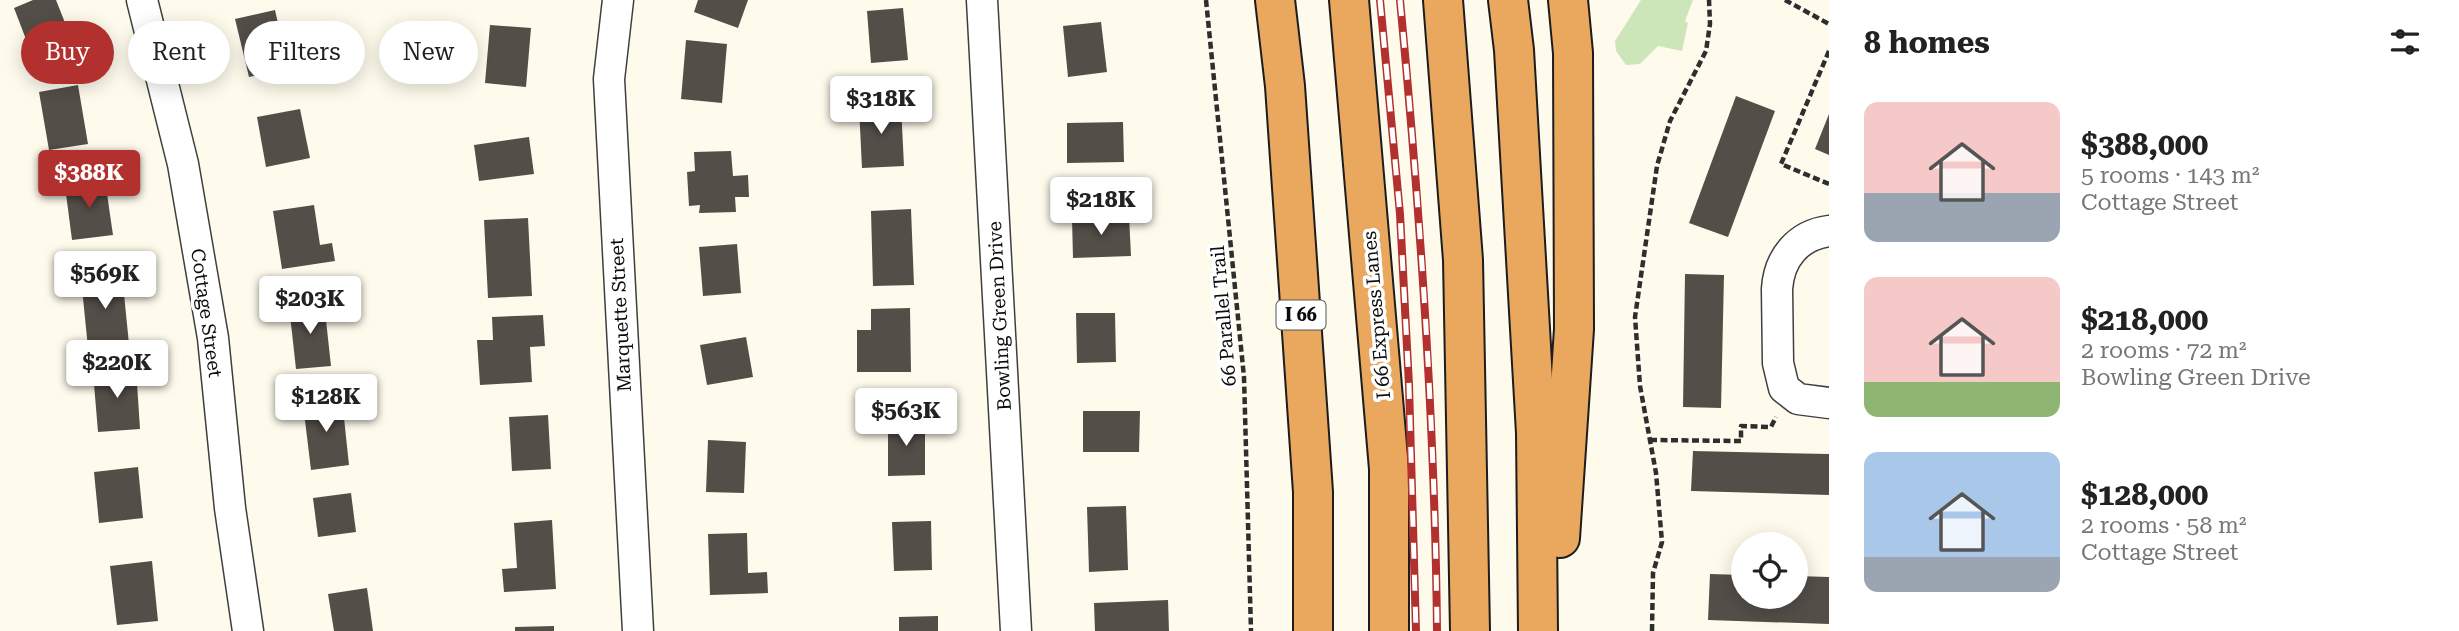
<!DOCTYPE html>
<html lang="en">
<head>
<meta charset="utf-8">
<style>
  body { margin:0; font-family:"Roboto Serif",serif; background:#f6f6f6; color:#222; height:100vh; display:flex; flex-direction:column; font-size:26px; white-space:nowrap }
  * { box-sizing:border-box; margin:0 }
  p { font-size:23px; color:#767676 }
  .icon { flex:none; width:38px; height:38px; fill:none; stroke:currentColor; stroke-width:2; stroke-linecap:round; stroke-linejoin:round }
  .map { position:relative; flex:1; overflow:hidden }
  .sheet { display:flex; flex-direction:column; background:#fff; width:630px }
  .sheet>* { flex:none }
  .top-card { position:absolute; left:21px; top:21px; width:665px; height:63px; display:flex; gap:14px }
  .tools { position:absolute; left:1731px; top:532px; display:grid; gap:14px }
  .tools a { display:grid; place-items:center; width:77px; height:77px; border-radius:50%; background:#fff; box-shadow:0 4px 18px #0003; font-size:35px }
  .price { position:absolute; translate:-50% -60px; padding:0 16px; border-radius:7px; background:#fff; color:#222; font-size:23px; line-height:46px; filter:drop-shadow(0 2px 4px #0008) }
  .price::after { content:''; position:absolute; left:50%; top:42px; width:21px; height:16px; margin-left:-10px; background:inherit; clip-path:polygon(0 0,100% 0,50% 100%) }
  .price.active { background:#b2302e; color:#fff }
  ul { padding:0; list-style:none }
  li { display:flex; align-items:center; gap:21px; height:175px; padding:0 35px }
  li span { display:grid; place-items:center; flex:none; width:196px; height:140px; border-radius:14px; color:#555 }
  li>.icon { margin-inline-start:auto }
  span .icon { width:84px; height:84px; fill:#fffc; stroke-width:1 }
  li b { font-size:30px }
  h2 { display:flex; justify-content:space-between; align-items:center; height:84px; padding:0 35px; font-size:30px }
  .tag { padding:0 24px; border-radius:32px; background:#fff; box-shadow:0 4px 18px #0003; font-size:24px; line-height:63px }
  .tag.active { background:#b2302e; color:#fff }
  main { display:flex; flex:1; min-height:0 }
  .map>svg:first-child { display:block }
  .green { fill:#cde6b9 }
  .building { fill:#544e49 }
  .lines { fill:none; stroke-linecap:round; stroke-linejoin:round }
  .minor-casing { stroke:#3f3f3f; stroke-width:33 }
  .highway-casing { stroke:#1d1d1d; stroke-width:42 }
  .path { stroke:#2e2e2e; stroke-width:4.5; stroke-dasharray:7 3.5; stroke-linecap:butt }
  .minor { stroke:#fff; stroke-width:30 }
  .highway { stroke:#eaa75e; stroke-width:38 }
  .rail-casing { stroke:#b2302e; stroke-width:8 }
  .rail { stroke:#fff; stroke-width:5; stroke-dasharray:16; stroke-linecap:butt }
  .labels { text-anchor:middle; stroke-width:7; stroke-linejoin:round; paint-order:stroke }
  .shield { fill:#fff; stroke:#555; stroke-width:2 }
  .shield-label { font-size:18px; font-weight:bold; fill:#0c0c0c }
  .street-label { font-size:19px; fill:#0c0c0c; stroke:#fff }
</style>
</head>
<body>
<main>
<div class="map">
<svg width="1829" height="631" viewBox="0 0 1829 631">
  <rect width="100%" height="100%" fill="#fefbed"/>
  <polygon class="green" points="1641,0 1693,0 1685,21 1688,23 1682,51 1658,46 1640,64 1626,65 1616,51 1615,41"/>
  <g class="building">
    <polygon points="33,0 56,0 77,53 37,68 14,8"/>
    <polygon points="698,0 748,0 738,28 694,12"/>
    <polygon points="903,8 908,60 871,63 867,11"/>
    <polygon points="275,10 288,68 249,77 235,19"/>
    <polygon points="1101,22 1107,72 1068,77 1063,26"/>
    <polygon points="490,25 531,28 526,87 485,83"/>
    <polygon points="686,40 727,44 722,103 681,99"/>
    <polygon points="78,85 88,144 49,150 39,92"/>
    <polygon points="1736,96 1775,111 1728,237 1689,223"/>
    <polygon points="901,105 904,166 862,168 859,107"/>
    <polygon points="300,109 310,158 266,167 257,117"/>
    <polygon points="1829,114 1829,155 1815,149"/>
    <polygon points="1123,122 1124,162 1067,163 1067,123"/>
    <polygon points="529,137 534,174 479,181 474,145"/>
    <polygon points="731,151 733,176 748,175 749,197 735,197 736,212 699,213 700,205 689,206 687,172 695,171 694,152"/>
    <polygon points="105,180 113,235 72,240 65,186"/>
    <polygon points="314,205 320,245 332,243 335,261 282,269 273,211"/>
    <polygon points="911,209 914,285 873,286 871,211"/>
    <polygon points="1129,216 1131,256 1073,258 1072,218"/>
    <polygon points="528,218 532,296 488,298 484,220"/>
    <polygon points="737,244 741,293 703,296 699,247"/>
    <polygon points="122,274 129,344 88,348 81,278"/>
    <polygon points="1685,274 1724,275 1721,408 1683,407"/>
    <polygon points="324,302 331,366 296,369 289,306"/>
    <polygon points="910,308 911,372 857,372 857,330 871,330 871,309"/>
    <polygon points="1076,313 1115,313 1116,362 1077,363"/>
    <polygon points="543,315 545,346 530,347 532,382 480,385 477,340 493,340 492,317"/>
    <polygon points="746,337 753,377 707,385 700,345"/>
    <polygon points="136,368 140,429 98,432 93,372"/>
    <polygon points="342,399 349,465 311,470 303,404"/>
    <polygon points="1083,411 1140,411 1139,452 1083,452"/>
    <polygon points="548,415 551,469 512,471 509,417"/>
    <polygon points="888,420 925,420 925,475 888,476"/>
    <polygon points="708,440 746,442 744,493 706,492"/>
    <polygon points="1693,451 1829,454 1829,495 1691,491"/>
    <polygon points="138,467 143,518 99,523 94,472"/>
    <polygon points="351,493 356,532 318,537 313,498"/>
    <polygon points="1126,506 1128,570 1089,572 1087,507"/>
    <polygon points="552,520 556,589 504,592 502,569 517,568 514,523"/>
    <polygon points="931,521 932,570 894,571 892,522"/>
    <polygon points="747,533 748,573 767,572 768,593 710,595 708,534"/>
    <polygon points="152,561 158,621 117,625 110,566"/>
    <polygon points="1710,574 1743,575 1743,597 1796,597 1796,576 1829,577 1829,624 1708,620"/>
    <polygon points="367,588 373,631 334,631 328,594"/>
    <polygon points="1168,600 1169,631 1095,631 1094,603"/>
    <polygon points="938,616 938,631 899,631 899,617"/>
    <polygon points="554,626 554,631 515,631 515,627"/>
  </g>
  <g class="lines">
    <g class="minor-casing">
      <g id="minor">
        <polyline points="142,0 183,164 213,338 230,508 248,631"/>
        <polyline points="618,0 609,79 638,631"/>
        <polyline points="982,0 1016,631"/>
        <path d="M1829,231c-31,4 -50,27 -52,58l1,74 6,25 14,11 31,4"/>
      </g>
    </g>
    <g class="highway-casing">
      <g id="highway">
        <polyline points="1275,0 1285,86 1313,492 1313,631"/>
        <polyline points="1349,0 1389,469 1389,631"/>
        <polyline points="1443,0 1463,260 1470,631"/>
        <polyline points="1508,0 1514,50 1536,433 1538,631"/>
        <polyline points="1560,538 1574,329 1573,53 1568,0"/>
      </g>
    </g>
    <g class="path">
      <polyline points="1206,0 1244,377 1251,631"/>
      <polyline points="1785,0 1829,24"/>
      <polyline points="1829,51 1781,164 1829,184"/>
      <polyline points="1650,440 1741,441 1741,426 1771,427 1776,417"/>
      <polyline points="1652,631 1653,573 1662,542 1656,473 1640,386 1635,317 1657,166 1670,121 1706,51 1710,24 1709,0"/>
    </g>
    <use href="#minor" class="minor"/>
    <use href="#highway" class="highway"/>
    <g class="rail-casing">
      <g id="rail">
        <polyline points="1380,0 1400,214 1409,385 1416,631"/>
        <path d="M1400,0c20,210 35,420 37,631"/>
      </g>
    </g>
    <use href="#rail" class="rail"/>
  </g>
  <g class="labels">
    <rect class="shield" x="1276.5" y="300.5" width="49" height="29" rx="5"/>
    <g class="shield-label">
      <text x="1301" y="321">I 66</text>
    </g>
    <g class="street-label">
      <text transform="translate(207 313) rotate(82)" y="7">Cottage Street</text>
      <text transform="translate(620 315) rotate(-93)" y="7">Marquette Street</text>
      <text transform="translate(1376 315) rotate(-95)" y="7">I 66 Express Lanes</text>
      <text transform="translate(999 316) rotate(-93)" y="7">Bowling Green Drive</text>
      <text transform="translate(1223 316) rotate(-95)" y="7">66 Parallel Trail</text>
    </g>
  </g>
</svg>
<div class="tools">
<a><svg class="icon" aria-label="locate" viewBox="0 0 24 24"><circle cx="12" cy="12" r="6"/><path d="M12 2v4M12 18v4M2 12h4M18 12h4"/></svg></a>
</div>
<b class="price" style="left:881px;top:136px">$318K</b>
<b class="price active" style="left:89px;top:210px">$388K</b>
<b class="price" style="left:1101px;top:237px">$218K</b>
<b class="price" style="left:105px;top:311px">$569K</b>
<b class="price" style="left:310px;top:336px">$203K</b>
<b class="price" style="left:117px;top:400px">$220K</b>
<b class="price" style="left:326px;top:434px">$128K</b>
<b class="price" style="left:906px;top:448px">$563K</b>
<div class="top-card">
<a class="tag active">Buy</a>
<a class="tag">Rent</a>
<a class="tag">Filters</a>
<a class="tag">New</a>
</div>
</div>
<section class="sheet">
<h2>8 homes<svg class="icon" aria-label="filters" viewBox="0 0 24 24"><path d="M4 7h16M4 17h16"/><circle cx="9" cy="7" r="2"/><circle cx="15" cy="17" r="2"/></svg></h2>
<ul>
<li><span style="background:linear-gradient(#f6c9c9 65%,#9aa5b1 0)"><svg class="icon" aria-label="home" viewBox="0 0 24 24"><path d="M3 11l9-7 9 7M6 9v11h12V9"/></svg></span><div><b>$388,000</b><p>5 rooms · 143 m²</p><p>Cottage Street</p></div></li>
<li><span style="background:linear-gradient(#f6c9c9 75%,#8fb573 0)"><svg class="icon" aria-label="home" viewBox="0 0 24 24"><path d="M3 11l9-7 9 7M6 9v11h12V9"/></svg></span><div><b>$218,000</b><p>2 rooms · 72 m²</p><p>Bowling Green Drive</p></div></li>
<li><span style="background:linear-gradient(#a9c7e8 75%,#9aa5b1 0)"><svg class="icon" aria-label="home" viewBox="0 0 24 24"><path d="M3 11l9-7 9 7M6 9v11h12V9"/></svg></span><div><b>$128,000</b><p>2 rooms · 58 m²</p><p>Cottage Street</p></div></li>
</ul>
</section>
</main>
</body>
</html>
